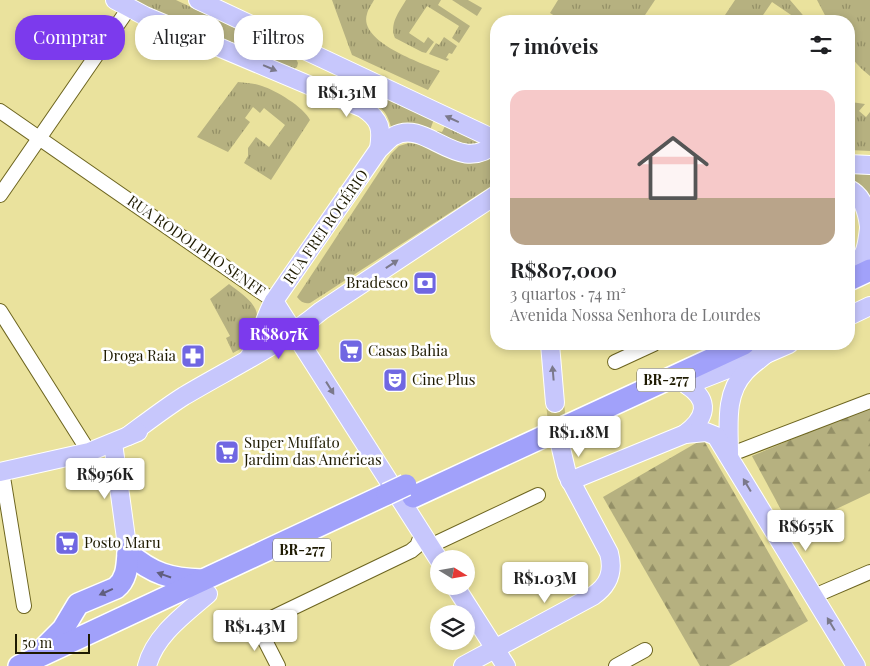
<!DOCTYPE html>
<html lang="pt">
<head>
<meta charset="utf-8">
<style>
  body { margin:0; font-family:"Playfair Display",serif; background:#f2f2f2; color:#202124; height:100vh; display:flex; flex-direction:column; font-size:19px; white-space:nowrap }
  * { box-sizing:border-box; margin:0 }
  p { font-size:16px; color:#757577 }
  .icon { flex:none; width:28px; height:28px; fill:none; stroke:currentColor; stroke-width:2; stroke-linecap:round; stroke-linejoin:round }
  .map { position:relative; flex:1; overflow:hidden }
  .panel { position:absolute; left:490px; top:15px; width:365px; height:335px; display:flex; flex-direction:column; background:#fff; border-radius:20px; box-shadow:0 2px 8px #0003 }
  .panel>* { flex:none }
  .guide { position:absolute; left:15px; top:15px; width:400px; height:45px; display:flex; gap:10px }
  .needle { width:32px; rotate:101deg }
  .fabs { position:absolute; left:430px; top:550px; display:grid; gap:10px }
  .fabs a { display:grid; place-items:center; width:45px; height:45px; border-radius:50%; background:#fff; box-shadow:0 2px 8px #0003; font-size:25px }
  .scale { position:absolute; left:15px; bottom:12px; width:75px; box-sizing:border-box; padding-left:5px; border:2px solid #1e1a01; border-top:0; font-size:14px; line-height:18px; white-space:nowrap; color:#1e1a01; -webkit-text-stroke:4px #fff; paint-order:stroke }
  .price { position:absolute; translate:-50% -42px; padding:0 11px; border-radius:5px; background:#fff; color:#222; font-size:16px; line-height:32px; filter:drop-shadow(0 1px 2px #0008) }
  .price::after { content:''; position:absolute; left:50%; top:30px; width:15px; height:11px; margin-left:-8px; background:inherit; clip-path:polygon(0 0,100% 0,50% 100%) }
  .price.active { background:#7c3aed; color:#fff }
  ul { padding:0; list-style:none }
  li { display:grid; align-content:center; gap:10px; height:265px; padding:0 20px }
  li span { display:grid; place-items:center; height:155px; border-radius:15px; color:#555 }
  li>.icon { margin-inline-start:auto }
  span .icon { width:90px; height:90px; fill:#fffc; stroke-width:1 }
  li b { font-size:21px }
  h2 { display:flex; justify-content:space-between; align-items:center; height:60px; padding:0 20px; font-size:21px }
  .chip { padding:0 18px; border-radius:20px; background:#fff; box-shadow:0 2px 8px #0003; font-size:18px; line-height:45px }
  .chip.active { background:#7c3aed; color:#fff }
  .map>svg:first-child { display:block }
  .grass { fill:url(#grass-tufts) }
  .forest { fill:url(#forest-firs) }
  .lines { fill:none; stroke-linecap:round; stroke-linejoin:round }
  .major-tunnel { stroke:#c1ba7e; stroke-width:18; stroke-dasharray:18 9; stroke-linecap:butt }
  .minor-casing { stroke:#6d6520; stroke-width:16 }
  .major-casing { stroke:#fff; stroke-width:20 }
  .highway-casing { stroke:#fff; stroke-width:24 }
  .minor { stroke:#fff; stroke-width:14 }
  .major { stroke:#c7c7fc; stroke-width:18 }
  .highway { stroke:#a1a1fa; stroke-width:21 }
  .highway-bridge-casing { stroke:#fff; stroke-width:24; stroke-linecap:butt }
  .highway-bridge { stroke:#a1a1fa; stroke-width:21 }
  .oneway { fill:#7b798b }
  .oneway2 { fill:#605e7e }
  .labels { text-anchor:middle; stroke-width:5; stroke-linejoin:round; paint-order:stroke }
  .shield { fill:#fff; stroke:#625f4d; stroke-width:1 }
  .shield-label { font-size:14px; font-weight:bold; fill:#1e1a01 }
  .street-label { font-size:15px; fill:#1e1a01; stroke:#fff }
  .poi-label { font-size:15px; fill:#1e1a01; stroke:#fff; text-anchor:start }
</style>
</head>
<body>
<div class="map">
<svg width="870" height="666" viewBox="0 0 870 666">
  <defs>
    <pattern id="grass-tufts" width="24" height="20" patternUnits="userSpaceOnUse" patternTransform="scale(1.25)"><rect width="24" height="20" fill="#b6b180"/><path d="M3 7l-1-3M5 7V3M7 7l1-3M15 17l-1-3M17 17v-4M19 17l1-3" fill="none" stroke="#938f66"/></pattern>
    <pattern id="forest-firs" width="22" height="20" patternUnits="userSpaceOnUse" patternTransform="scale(1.25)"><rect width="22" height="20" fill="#b6b180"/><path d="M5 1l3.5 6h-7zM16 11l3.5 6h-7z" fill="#938f66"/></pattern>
  </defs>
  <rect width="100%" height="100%" fill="#eae29d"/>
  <g class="grass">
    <polygon points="126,0 176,0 295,57 298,63 297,67 292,70"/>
    <path d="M332,0h42c-2,4 -6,9 -7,14 -9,28 55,49 73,57l-12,19 -76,-35z"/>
    <path d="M406,0h35l-3,5 32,21 -11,17 -7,-5 7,-12 -32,-20 -18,27 15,10 4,-6 6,5 -8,11 -4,-1 -27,-14c-6,-14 4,-26 11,-38z"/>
    <polygon points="452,0 468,0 482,8 477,16"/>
    <polygon points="558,0 655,0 641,21 563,21 550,13"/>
    <polygon points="735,0 790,0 808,21 800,21 772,2 759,21 721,21"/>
    <path d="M817,0h53v76c-25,-21 -21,-24 -21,-55h-21z"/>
    <polygon points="444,37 457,46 452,54 449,53 446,58 449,59 447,61 429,54 436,43 439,45"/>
    <path d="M238,82c8,1 16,1 24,4 13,4 42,21 48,34l-39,60 -27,-17 4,-7v-8l8,-11 13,10 16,-22 -21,-17 -4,5 -7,-6 -8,11 5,4 -22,30 -31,-15z"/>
    <path d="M365,93l22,5 47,21 -5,14 -37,-1c-3,-19 -12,-28 -29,-36z"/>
    <polygon points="849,98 851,102 865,104 859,111 866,117 870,112 870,151 849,150"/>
    <polygon points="442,119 488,141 468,149 435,135 437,131 442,132 445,126 440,124"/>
    <path d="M409,143l87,13v27l-186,120c-6,1 -9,-1 -13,-6l94,-143 8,-8z"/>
    <polygon points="849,164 870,165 870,222 849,189"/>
    <path d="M229,284c9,7 27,18 28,31 0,5 -3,10 -5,15 -4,13 -7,17 -19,23l-7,-15 4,-2 -20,-37z"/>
  </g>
  <g class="forest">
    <polygon points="870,407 870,493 792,530 752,456"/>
    <polygon points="703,439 808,621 729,666 700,666 603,497"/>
  </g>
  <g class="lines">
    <polyline class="major-tunnel" points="555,403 559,441"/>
    <g class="minor-casing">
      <g id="minor">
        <polyline points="0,111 274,301"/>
        <polyline points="0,195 129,8"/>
        <polyline points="0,311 89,452"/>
        <polyline points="615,362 654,344"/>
        <polyline points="729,455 870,401"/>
        <polyline points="2,471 24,606"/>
        <polyline points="430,546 538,495"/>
        <polyline points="814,596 870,572"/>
        <polyline points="278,666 257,625 411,551 417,546 422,533"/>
        <polyline points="616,666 645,650"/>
      </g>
    </g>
    <g class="major-casing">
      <g id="major">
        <path d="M115,0l30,16 218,92c18,12 19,21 16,41"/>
        <polyline points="198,0 496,140"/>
        <polyline points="849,164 870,165"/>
        <path d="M849,189c14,7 18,22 20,37"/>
        <path d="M849,271c20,-17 17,-25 21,-49"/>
        <polyline points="274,301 439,560"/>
        <polyline points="849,316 870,306"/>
        <polyline points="550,344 555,403"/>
        <path d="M248,359c13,-18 15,-39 26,-58l105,-152c5,-4 9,-10 15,-13 33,-18 64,41 102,7"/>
        <polyline points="687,385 766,354 789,344"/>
        <path d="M685,434c21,-16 26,-33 2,-49"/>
        <path d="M128,436c19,-14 37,-28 56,-40 47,-28 96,-51 137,-85l175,-116"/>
        <polyline points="113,443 128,553"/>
        <path d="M729,455c0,-28 -5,-61 16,-83 6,-7 14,-12 21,-18"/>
        <polyline points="0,472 89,452 138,432"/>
        <polyline points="570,481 685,434 706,432 716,436 856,666"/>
        <polyline points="455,586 506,666"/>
        <path d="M147,666c8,-31 38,-52 61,-72"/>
        <path d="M463,666l130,-70c16,-11 21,-24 16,-43l-42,-79 -7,-30"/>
      </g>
    </g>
    <g class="highway-casing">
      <g id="highway">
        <polyline points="849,280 870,270"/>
        <polyline points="413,497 744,344"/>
        <path d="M128,553c25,21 42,26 74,27"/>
        <path d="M43,649l20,-20 15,-25 38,-16c11,-9 11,-22 12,-35"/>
        <polyline points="19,666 387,494"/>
      </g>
    </g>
    <use href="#minor" class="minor"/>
    <use href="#major" class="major"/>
    <use href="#highway" class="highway"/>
    <g class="highway-bridge-casing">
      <polyline id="highway-bridge" points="387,494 406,485"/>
    </g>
    <use href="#highway-bridge" class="highway-bridge"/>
  </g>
  <defs><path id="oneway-solid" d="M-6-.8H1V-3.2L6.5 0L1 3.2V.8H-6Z" transform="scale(1.25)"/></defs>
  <g class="oneway">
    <use href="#oneway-solid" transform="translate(270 68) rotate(23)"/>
    <use href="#oneway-solid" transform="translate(452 119) rotate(-155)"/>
    <use href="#oneway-solid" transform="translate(392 264) rotate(-34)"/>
    <use href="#oneway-solid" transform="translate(553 373) rotate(-95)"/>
    <use href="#oneway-solid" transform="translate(330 388) rotate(58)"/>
    <use href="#oneway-solid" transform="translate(747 485) rotate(-121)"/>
    <use href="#oneway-solid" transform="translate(831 624) rotate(-121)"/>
  </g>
  <g class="oneway2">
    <use href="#oneway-solid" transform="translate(164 575) rotate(-161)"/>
    <use href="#oneway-solid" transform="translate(106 592) rotate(156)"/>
  </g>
  <defs>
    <g id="bank-square" transform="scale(1.25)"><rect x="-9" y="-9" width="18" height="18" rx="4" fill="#7067e2" stroke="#fff"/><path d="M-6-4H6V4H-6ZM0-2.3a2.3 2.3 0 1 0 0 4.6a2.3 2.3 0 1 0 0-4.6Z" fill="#fff"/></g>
    <g id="supermarket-square" transform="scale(1.25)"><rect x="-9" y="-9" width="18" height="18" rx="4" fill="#7067e2" stroke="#fff"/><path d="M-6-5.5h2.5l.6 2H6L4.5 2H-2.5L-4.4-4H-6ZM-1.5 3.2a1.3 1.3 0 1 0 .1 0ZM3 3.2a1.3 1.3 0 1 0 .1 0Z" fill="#fff"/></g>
    <g id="pharmacy-square" transform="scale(1.25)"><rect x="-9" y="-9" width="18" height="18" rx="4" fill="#7067e2" stroke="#fff"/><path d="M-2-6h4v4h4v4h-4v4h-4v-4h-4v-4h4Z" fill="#fff"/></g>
    <g id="theatre-square" transform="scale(1.25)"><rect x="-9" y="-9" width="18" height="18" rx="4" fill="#7067e2" stroke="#fff"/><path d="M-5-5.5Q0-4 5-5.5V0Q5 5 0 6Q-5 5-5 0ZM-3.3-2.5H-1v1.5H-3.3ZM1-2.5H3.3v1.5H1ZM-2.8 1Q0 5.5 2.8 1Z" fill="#fff"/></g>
  </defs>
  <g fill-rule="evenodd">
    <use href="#bank-square" x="425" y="283"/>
    <use href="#supermarket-square" x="351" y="351"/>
    <use href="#pharmacy-square" x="193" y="356"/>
    <use href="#theatre-square" x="395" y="380"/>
    <use href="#supermarket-square" x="227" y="452"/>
    <use href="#supermarket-square" x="67" y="543"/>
  </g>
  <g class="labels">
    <g class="shield">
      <rect x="637" y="368.5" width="58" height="23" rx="4"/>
      <rect x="273" y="538.5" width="58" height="23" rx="4"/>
    </g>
    <g class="shield-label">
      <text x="666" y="385">BR-277</text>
      <text x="302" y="555">BR-277</text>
    </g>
    <g class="street-label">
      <text transform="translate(326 227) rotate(-55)" y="5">RUA FREI ROGÉRIO</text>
      <text transform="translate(196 246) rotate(35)" y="5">RUA RODOLPHO SENFF</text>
    </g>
    <g class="poi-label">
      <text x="408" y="288" text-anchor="end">Bradesco</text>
      <text x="368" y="356">Casas Bahia</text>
      <text x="176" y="361" text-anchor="end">Droga Raia</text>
      <text x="412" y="385">Cine Plus</text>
      <text x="244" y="448">Super Muffato<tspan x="244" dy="17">Jardim das Américas</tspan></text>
      <text x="84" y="548">Posto Maru</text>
    </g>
  </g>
</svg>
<div class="fabs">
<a><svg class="needle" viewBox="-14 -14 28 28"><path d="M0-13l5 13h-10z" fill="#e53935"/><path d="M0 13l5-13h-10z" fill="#757577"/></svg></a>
<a><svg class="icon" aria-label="layers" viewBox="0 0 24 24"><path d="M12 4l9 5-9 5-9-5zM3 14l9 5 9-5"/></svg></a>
</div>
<div class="scale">50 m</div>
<b class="price" style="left:347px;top:118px">R$1.31M</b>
<b class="price active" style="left:279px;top:360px">R$807K</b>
<b class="price" style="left:579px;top:458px">R$1.18M</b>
<b class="price" style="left:105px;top:500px">R$956K</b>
<b class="price" style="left:806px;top:552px">R$655K</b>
<b class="price" style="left:545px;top:604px">R$1.03M</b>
<b class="price" style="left:255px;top:652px">R$1.43M</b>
<div class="guide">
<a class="chip active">Comprar</a>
<a class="chip">Alugar</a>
<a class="chip">Filtros</a>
</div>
<section class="panel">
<h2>7 imóveis<svg class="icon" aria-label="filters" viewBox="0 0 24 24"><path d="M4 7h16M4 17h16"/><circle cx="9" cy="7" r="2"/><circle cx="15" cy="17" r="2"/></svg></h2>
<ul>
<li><span style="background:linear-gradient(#f6c9c9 70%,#b9a48a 0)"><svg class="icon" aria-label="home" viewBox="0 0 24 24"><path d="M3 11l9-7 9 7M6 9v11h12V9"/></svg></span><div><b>R$807,000</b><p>3 quartos · 74 m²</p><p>Avenida Nossa Senhora de Lourdes</p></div></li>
</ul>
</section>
</div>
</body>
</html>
